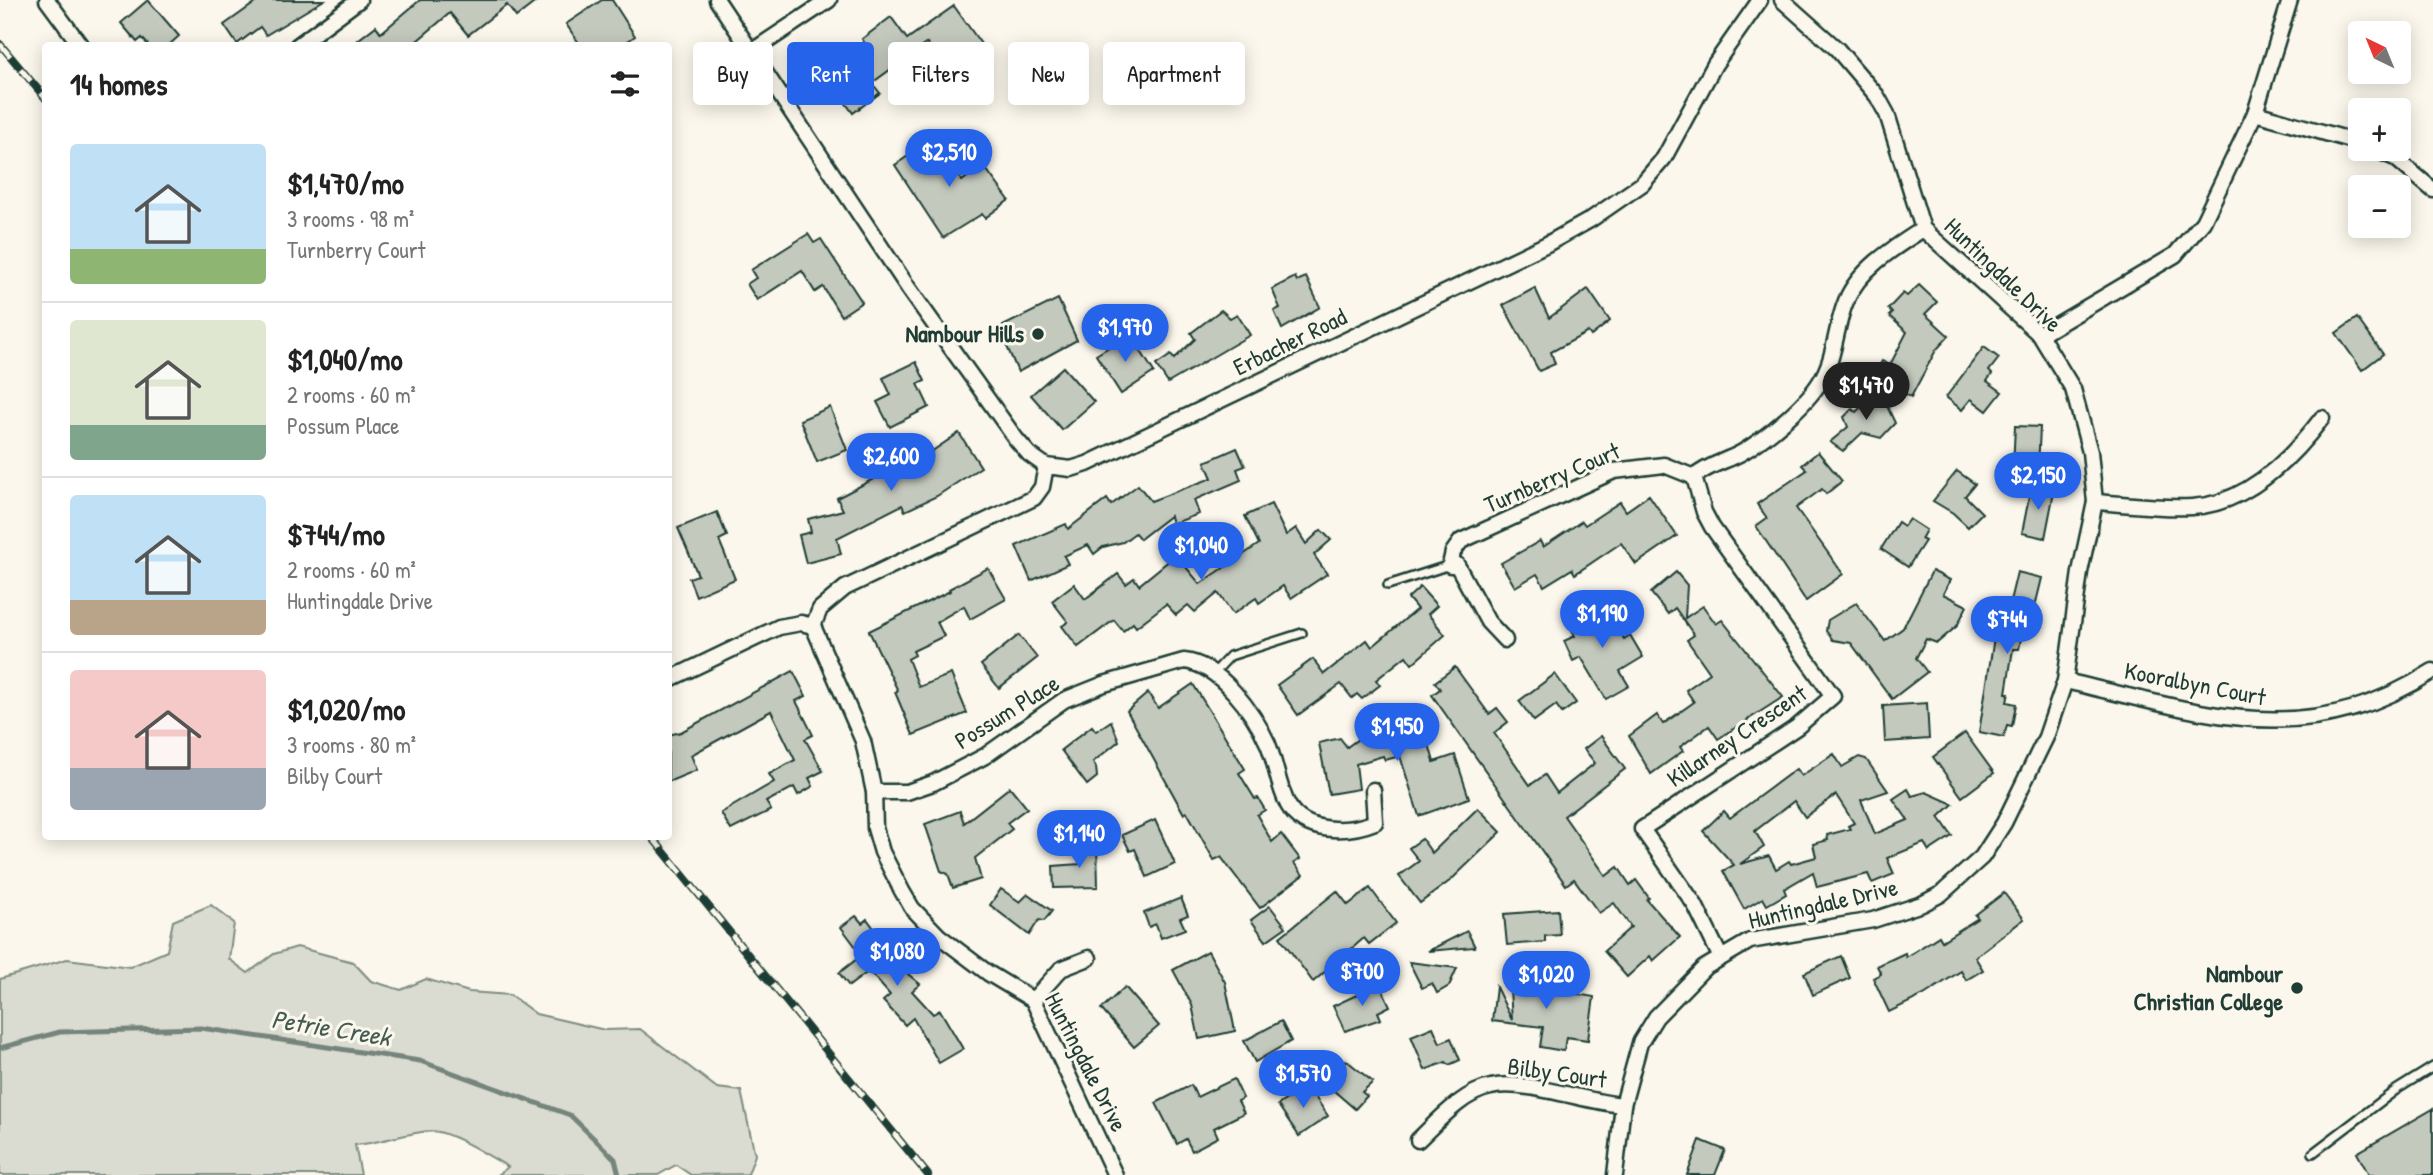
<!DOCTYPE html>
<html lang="en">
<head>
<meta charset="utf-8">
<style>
  body { margin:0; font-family:"Patrick Hand",sans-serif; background:#f2f2f2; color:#222; height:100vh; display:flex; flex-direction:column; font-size:26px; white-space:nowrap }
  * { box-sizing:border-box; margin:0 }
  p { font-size:23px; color:#767676 }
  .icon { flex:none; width:38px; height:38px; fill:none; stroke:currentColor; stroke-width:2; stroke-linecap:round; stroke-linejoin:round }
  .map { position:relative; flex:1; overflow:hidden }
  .details { position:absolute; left:42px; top:42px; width:630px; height:798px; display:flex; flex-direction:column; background:#fff; border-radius:7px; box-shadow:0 4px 18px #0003 }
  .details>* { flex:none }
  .hud { position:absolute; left:693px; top:42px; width:665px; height:63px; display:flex; gap:14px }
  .needle { width:46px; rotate:317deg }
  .buttons { position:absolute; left:2348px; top:21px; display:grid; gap:14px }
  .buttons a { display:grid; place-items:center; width:63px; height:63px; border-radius:7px; background:#fff; box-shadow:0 4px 18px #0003; font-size:35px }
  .price { position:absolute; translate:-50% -60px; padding:0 16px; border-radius:24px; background:#2563eb; color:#fff; font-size:23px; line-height:46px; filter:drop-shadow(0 2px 4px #0008) }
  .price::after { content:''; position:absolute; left:50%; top:42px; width:21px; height:16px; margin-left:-10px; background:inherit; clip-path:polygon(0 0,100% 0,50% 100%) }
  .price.selected { background:#222; color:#fff }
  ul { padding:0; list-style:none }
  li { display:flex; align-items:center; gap:21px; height:175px; padding:0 28px }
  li+li { border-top:2px solid #e0e0e0 }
  li span { display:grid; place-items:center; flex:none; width:196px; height:140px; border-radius:7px; color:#555 }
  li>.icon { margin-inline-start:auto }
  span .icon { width:84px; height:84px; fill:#fffc; stroke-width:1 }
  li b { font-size:30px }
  h2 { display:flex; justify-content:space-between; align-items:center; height:84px; padding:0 28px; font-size:30px }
  .chip { padding:0 24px; border-radius:7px; background:#fff; box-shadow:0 4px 18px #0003; font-size:24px; line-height:63px }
  .chip.selected { background:#2563eb; color:#fff }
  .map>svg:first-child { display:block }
  .green { fill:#dbdcd1; stroke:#7d8c82; stroke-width:2 }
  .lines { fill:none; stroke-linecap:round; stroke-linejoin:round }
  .stream { stroke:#74847b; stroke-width:5 }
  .building { fill:#c4c9be; stroke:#1f3d34; stroke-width:2; fill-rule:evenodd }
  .lane-casing { stroke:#1f3d34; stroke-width:12 }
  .street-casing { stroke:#1f3d34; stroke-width:19 }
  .lane { stroke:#fbf7ec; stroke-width:7 }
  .street { stroke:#fbf7ec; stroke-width:14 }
  .rail-casing { stroke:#1f3d34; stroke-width:8 }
  .rail { stroke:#fbf7ec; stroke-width:5; stroke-dasharray:16; stroke-linecap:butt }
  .poi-dot { fill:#1f3d34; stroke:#fbf7ec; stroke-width:2.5 }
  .labels { text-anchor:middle; stroke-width:6; stroke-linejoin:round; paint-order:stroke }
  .street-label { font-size:24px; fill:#1f3d34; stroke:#fbf7ec }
  .poi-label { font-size:24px; font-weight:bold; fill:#1f3d34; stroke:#fbf7ec; text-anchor:end }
  .water-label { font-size:26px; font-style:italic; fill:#425b52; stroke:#fbf7ec }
</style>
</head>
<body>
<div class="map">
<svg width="2433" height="1175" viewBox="0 0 2433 1175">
  <rect width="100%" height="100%" fill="#fbf7ec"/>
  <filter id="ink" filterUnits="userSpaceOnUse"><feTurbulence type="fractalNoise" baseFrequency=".0143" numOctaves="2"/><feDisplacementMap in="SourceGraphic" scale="14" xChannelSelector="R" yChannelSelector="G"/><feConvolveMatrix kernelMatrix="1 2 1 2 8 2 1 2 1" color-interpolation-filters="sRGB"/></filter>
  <g filter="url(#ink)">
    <path class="green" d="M211,905l23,18 -5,36 19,14 26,-19 23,-7 56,15 18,19 30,9 25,-11 43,13 41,3 26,19 69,16 35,-1 77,59 24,3 14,64 -7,19 -57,1 -15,-10 -18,10h-160l10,-8c-17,-10 -59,-37 -78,-36 -25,2 -50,12 -75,14l6,30h-361v-196l67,-20 63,8 37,-16 6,-30z"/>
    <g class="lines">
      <polyline class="stream" points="0,1048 60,1032 201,1028 420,1061 570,1115 615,1159 619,1175"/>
    </g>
    <g class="building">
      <polygon points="148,0 179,36 168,46 149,46 142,38 137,42 121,23"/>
      <polygon points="259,0 324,0 266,35 260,27 237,44 224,25"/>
      <polygon points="420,0 538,0 516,17 507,5 468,35 450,13 411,46 350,46 376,26 381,33"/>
      <polygon points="602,0 612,0 635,36 621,46 581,46 566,24"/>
      <polygon points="954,6 986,51 963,67 955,56 948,60 940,49 934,53 927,43 872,83 880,93 853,113 831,83 872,53 862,39 891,17 907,39"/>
      <polygon points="933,139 962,181 983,165 1009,200 985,218 982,214 943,238 895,165"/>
      <polygon points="808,234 814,243 821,239 862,302 841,316 823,287 815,292 802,271 757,300 747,284 756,278 751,270"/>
      <polygon points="1295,277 1297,281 1306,277 1320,307 1282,329 1274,311 1280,308 1272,289"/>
      <polygon points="1919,285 1937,302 1925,314 1949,336 1936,350 1911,397 1873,377 1882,361 1890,365 1907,332 1889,316 1892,313 1888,309 1903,293 1907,296"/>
      <polygon points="1535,288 1549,318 1588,289 1610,321 1591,336 1588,332 1551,352 1555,364 1539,371 1503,305"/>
      <polygon points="1058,299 1077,340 1018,372 999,328"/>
      <polygon points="1221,310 1230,318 1237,314 1250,335 1168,383 1156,365 1171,355 1174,359 1195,339 1191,333"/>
      <polygon points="2357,318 2383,354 2362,370 2336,333"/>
      <polygon points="1130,334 1154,372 1121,394 1096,355"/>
      <polygon points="1984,347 1999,358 1989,371 1992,374 1987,381 2002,392 1987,411 1971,399 1962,410 1946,397"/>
      <polygon points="916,362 925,381 918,384 929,407 890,427 877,402 891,395 883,378"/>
      <polygon points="1063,367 1094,402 1062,430 1031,395"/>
      <polygon points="1879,389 1895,423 1881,438 1862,433 1843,451 1830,442 1848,427 1844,417 1852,409 1856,412"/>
      <polygon points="830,407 847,450 817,462 800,420"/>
      <polygon points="2015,426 2040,427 2038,469 2013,468"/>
      <polygon points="959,433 981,467 937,496 905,511 902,505 837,538 841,554 806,563 799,535 811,532 808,519 843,510 837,498 887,472 880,456 911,442 919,460"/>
      <polygon points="1237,448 1245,466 1237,469 1241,480 1194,500 1199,514 1172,524 1170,516 1140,539 1135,533 1123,542 1103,547 1094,554 1088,545 1064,556 1068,564 1031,581 1016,546 1066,524 1068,529 1107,499 1111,505 1138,485 1151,501 1212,478 1205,462"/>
      <polygon points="1818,452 1842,481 1826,494 1822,489 1796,508 1843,574 1806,601 1756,526 1767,518 1757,504 1807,470 1802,465"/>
      <polygon points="1957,471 1975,484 1965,496 1982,513 1968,527 1953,513 1933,501"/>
      <polygon points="2031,487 2054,492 2045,538 2022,533"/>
      <polygon points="1649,495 1677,536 1636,564 1621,543 1575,574 1572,569 1544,586 1537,574 1515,587 1501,563 1540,541 1543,547 1582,521 1585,525 1620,502 1626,511"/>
      <polygon points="1271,504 1286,535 1296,528 1306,544 1321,530 1331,540 1314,555 1327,574 1291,598 1283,586 1259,603 1256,598 1233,614 1218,593 1195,612 1188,605 1176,615 1166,604 1136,627 1133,623 1123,631 1114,620 1078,647 1062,626 1068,622 1052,601 1074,584 1085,599 1118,574 1126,584 1134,578 1139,585 1176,555 1200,584 1259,544 1245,516"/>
      <polygon points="717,512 727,536 719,540 735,579 696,596 689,578 698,575 678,528"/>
      <polygon points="1909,519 1926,530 1921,539 1925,541 1908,567 1881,549 1898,522 1904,526"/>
      <polygon points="988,568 1006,599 970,619 964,606 937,622 944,636 913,651 915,655 908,659 919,687 951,674 967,713 913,735 895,692 898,691 869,631 950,591 949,589"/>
      <polygon points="1932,571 1950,580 1943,594 1967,606 1957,626 1937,643 1926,639 1916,658 1927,672 1892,699 1851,643 1833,640 1826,631 1828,620 1856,603 1885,641 1903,628"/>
      <polygon points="1676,572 1687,585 1685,618 1703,606 1716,624 1722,620 1783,697 1718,739 1709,726 1680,747 1683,751 1651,774 1629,736 1657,715 1663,724 1694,702 1686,690 1710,673 1687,640 1694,635 1675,608 1668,614 1651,593"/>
      <polygon points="2017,572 2042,578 2032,619 2025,618 2019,649 2013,649 2006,693 2009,693 2007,702 2016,704 2012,726 2007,725 2004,737 1979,732 1996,625 2004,626"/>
      <polygon points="1420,587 1437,606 1428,614 1445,635 1412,664 1406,656 1376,680 1380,685 1362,699 1357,694 1352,698 1341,684 1298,715 1277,685 1313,659 1324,674 1367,640 1372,647 1417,609 1408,598"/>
      <polygon points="1583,608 1589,621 1611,611 1624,639 1630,635 1643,657 1620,671 1629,686 1606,699 1581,657 1573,661 1564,641 1575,636 1565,616"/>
      <polygon points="1019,635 1037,658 999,688 981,665"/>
      <polygon points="1455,667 1489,714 1497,708 1508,722 1494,733 1530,785 1545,775 1557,793 1595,763 1584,749 1601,736 1625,769 1564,816 1606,876 1618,867 1630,885 1636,880 1649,898 1647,900 1680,937 1653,961 1650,956 1627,977 1604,951 1631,927 1614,903 1599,913 1574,879 1566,885 1432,695 1440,689 1435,682"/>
      <polygon points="793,671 806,696 796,701 813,735 805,739 823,771 809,778 813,786 798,795 794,787 766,802 771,810 731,830 721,813 774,782 769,774 795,760 771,711 691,755 697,770 668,782 668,735 681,732"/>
      <polygon points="1555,674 1576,703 1562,713 1556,705 1534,721 1519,701"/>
      <polygon points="1193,684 1245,769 1239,773 1255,799 1258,798 1265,810 1257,815 1272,842 1281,834 1300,859 1294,863 1303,875 1260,908 1221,857 1214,860 1187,812 1184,814 1127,711 1148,693 1158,708"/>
      <polygon points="1927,703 1929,739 1885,742 1883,706"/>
      <polygon points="1420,712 1434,762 1455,755 1469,798 1419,816 1400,756 1385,760 1383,756 1356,764 1359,789 1329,794 1319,743 1340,738 1347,747 1365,734 1379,732 1377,725"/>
      <polygon points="1111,721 1119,741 1093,762 1096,767 1097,777 1087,785 1061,750 1092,726 1096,731"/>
      <polygon points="1965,733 1994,773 1962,797 1933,757"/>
      <path d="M1834,754l8,13 17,-10 7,2 22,32 -27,9 14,34 33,-14 -15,-21 15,-10 4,7 14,-4 27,12 -14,13 13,19 -23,15 -5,-8 -37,15 7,16 -22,9 -4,-9 -51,13 -4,-15 -29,17 2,5 -19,11 -4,-7 -19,11 -21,-38 11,-6 -31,-34 21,-20 6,7 66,-49 5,7zM1836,795l18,28 -6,3 2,3 -23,6 1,5 -15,4 3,13 -25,7 -2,-3 -13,8 -7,-13 -29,8 24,-17 -9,-16 39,-30 11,16z"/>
      <polygon points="1010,787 1027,808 1007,823 1012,829 975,858 981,879 953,888 948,874 941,871 925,824 960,811 964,823"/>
      <polygon points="1478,808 1501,832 1451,880 1420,903 1399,876 1419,861 1409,848 1422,839 1432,853"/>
      <polygon points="1155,820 1175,864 1147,877 1135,849 1130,851 1122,835"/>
      <polygon points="1080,843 1097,843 1098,887 1054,888 1053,866 1080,864"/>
      <polygon points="1370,888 1396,923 1369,944 1364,938 1313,982 1280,937 1337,891 1348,905"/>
      <polygon points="1001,889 1020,902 1028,894 1052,911 1044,921 1039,920 1029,935 990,905"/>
      <polygon points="2004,893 2024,919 1975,957 1983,970 1966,980 1961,971 1924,995 1889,1012 1873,978 1881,974 1877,966 1905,953 1906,957 1939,936 1942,941 1978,918 1975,915"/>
      <polygon points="1181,898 1188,915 1180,918 1185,929 1161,938 1156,924 1149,927 1144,913"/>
      <polygon points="1270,906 1286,927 1266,941 1251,920"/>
      <polygon points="1558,910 1560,935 1545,936 1545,942 1507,945 1504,914"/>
      <polygon points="856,916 862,923 867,919 908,974 920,984 912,991 933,1014 940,1010 963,1049 939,1063 913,1018 905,1025 883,1001 890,995 869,971 849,986 839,973 862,955 841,927"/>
      <polygon points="1467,931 1475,947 1428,951"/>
      <polygon points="1208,951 1225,982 1235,1031 1199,1039 1192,1005 1173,970"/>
      <polygon points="1841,956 1850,978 1813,995 1804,973"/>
      <polygon points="1409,962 1457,968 1449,986 1437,993 1432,983 1422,988"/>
      <polygon points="1509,974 1538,977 1537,987 1594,997 1588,1040 1566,1037 1564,1051 1540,1047 1543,1027 1492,1021 1496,987 1512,1020"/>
      <polygon points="1380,984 1390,1006 1378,1012 1381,1019 1345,1031 1333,1006"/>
      <polygon points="1125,987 1159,1026 1134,1047 1101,1009"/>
      <polygon points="1281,1021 1291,1041 1255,1062 1244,1041"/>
      <polygon points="1433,1027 1440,1043 1451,1038 1460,1060 1449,1065 1446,1062 1425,1070 1411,1036"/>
      <polygon points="1346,1060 1373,1082 1362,1092 1367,1096 1355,1109 1319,1078 1330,1068 1335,1073"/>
      <polygon points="1234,1079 1243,1098 1238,1101 1244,1113 1214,1128 1218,1137 1192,1151 1186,1139 1177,1144 1156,1103 1191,1085 1197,1097"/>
      <polygon points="1307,1085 1328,1116 1299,1136 1278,1105"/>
      <polygon points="2433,1109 2433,1175 2369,1175 2357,1153"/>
      <polygon points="1700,1140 1725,1150 1715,1175 1687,1175"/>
    </g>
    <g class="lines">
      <g class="lane-casing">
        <g id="lane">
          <polyline points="1388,585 1450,565"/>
          <polyline points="1214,673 1230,656 1302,633"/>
          <polyline points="2313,1153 2396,1090 2433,1067"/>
        </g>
      </g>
      <g class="street-casing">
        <g id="street">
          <polyline points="47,0 81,46"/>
          <polyline points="717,0 909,289 1016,439 1029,454 1046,466"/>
          <polyline points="297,46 359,0"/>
          <polyline points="751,52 829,0"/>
          <polyline points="2255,113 2361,143"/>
          <polyline points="2374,149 2395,158 2433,190"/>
          <polyline points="2040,335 2175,255 2203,222 2255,113 2290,0"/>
          <polyline points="1694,477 1704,512 1712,527 1833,696 1797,727 1642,829 1695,905 1720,956"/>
          <path d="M2095,502c32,2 65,7 97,5 54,-3 99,-48 130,-89"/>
          <polyline points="813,626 863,741 874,792 875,828 882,852 902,891 912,908 939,936 988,973 1033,1000 1115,1175"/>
          <path d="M1505,640l-17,-18 -31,-57h-7l3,-13 8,-11 153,-70 50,-6 30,12c16,-13 30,-15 47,-24 24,-14 64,-47 79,-71 16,-25 15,-55 26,-81 13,-32 49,-54 77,-72"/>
          <polyline points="668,680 779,627 801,623 813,626 820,609 845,588 1034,498 1042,487 1046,466 1071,469 1087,464 1547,244 1590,220 1642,184 1664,158 1715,64 1760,0"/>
          <path d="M2065,681c137,31 239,73 368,-10"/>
          <path d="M874,792h33l26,-9 52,-27 79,-56 40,-16 80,-23c35,3 70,52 84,83 8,20 10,42 20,61 16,29 60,28 87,17l-2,-32"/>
          <polyline points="1033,1000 1061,969 1089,958"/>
          <path d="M1418,1140c19,-18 45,-48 73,-53 34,-8 94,15 132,18"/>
          <polyline points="1615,1175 1623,1105 1640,1043 1656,1017 1704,968 1750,941 1873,920 1922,904 1941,894 1982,857 2004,823 2046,737 2065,681 2080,572 2095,502 2090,452 2073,389 2040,335 1923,229 1887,114 1877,96 1837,49 1782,0"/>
        </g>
      </g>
      <use href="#lane" class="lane"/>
      <use href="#street" class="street"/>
      <g class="rail-casing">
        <g id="rail">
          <polyline points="0,44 46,99"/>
          <polyline points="651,836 928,1175"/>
        </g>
      </g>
      <use href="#rail" class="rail"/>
    </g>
  </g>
  <g class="poi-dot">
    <circle cx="1038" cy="334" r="7"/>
    <circle cx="2297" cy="988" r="7"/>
  </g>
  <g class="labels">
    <g class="street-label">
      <text transform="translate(2003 275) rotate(44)" y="8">Huntingdale Drive</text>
      <text transform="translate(1290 342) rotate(-26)" y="8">Erbacher Road</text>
      <text transform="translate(1552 478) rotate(-23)" y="8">Turnberry Court</text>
      <text transform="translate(2195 684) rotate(11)" y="8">Kooralbyn Court</text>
      <text transform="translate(1007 712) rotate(-32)" y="8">Possum Place</text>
      <text transform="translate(1737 736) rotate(-34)" y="8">Killarney Crescent</text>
      <text transform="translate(1823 904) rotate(-13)" y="8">Huntingdale Drive</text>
      <text transform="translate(1086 1062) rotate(63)" y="8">Huntingdale Drive</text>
      <text transform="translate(1557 1073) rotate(8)" y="8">Bilby Court</text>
    </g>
    <g class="poi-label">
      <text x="1024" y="342">Nambour Hills</text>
      <text x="2283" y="982">Nambour<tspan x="2283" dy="28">Christian College</tspan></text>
    </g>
    <g class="water-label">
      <text transform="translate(331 1028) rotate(9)" y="9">Petrie Creek</text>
    </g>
  </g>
</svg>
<div class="buttons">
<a><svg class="needle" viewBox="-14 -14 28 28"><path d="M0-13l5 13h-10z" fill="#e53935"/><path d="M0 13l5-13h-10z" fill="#767676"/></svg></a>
<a>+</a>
<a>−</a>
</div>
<b class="price" style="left:949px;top:189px">$2,510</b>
<b class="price" style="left:1125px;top:364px">$1,970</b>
<b class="price selected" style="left:1866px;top:422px">$1,470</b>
<b class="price" style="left:891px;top:493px">$2,600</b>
<b class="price" style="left:2038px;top:512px">$2,150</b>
<b class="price" style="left:1201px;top:582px">$1,040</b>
<b class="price" style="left:1602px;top:650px">$1,190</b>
<b class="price" style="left:2007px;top:656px">$744</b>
<b class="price" style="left:1397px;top:763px">$1,950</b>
<b class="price" style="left:1079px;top:870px">$1,140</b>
<b class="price" style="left:897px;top:988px">$1,080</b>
<b class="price" style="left:1362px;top:1008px">$700</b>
<b class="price" style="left:1546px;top:1011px">$1,020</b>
<b class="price" style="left:1303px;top:1110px">$1,570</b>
<div class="hud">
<a class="chip">Buy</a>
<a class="chip selected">Rent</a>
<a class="chip">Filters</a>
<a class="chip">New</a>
<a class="chip">Apartment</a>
</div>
<section class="details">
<h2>14 homes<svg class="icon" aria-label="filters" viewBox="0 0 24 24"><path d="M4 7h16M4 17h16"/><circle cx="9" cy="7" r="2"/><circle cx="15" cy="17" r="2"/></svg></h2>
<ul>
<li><span style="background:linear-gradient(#bfe0f5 75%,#8fb573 0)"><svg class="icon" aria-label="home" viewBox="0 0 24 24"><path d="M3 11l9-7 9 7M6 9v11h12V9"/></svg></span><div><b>$1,470/mo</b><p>3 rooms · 98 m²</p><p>Turnberry Court</p></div></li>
<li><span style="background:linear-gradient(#dfe7d0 75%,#7fa58c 0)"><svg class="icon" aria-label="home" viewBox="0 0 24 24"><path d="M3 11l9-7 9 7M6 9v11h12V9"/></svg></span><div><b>$1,040/mo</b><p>2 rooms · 60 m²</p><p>Possum Place</p></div></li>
<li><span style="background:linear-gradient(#bfe0f5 75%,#b9a48a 0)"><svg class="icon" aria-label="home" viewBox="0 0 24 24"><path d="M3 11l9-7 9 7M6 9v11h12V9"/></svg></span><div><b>$744/mo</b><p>2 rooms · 60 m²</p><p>Huntingdale Drive</p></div></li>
<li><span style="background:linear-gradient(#f6c9c9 70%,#9aa5b1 0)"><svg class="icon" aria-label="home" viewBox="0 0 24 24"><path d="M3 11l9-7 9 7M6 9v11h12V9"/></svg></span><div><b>$1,020/mo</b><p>3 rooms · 80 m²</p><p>Bilby Court</p></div></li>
</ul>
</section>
</div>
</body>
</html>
